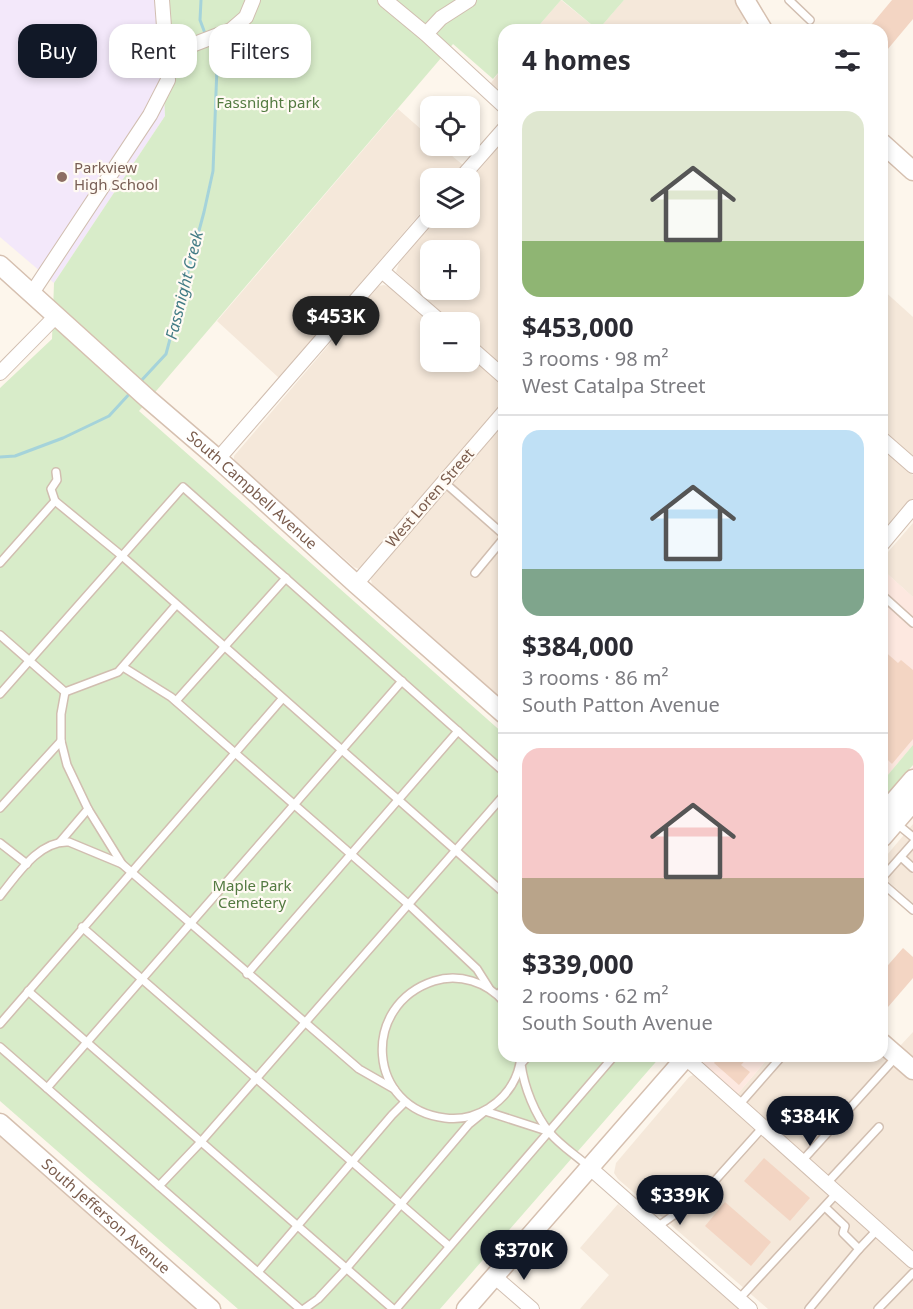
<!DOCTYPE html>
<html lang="en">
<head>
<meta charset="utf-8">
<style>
  body { margin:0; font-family:"Noto Sans",sans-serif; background:#f2f2f3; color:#2b2b33; height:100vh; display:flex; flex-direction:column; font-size:22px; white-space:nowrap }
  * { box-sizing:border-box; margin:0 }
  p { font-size:20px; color:#7c7c81 }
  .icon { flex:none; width:33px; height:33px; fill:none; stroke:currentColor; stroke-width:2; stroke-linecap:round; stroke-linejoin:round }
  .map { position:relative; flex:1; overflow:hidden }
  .panel { position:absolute; left:498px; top:24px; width:390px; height:1038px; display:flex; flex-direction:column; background:#fff; border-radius:18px; box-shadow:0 3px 9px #0003 }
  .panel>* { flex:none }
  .top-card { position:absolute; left:18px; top:24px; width:390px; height:54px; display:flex; gap:12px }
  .fabs { position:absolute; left:420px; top:96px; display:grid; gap:12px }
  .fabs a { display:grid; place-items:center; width:60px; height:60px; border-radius:12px; background:#fff; box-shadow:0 3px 9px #0003; font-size:30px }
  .price { position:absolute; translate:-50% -51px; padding:0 14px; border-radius:21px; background:#111827; color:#fff; font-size:20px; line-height:39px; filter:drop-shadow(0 2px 3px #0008) }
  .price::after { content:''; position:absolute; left:50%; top:36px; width:18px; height:14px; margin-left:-9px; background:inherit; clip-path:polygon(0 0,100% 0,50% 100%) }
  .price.on { background:#222; color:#fff }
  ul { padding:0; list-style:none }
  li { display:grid; align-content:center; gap:12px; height:318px; padding:0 24px }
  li+li { border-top:2px solid #e1e1e2 }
  li span { display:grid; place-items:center; height:186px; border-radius:18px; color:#555 }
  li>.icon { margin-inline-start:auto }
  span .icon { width:108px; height:108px; fill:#fffc; stroke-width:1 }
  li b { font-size:26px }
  h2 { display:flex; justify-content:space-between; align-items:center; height:72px; padding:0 24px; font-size:26px }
  .chip { padding:0 21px; border-radius:18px; background:#fff; box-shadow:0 3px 9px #0003; font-size:21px; line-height:54px }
  .chip.on { background:#111827; color:#fff }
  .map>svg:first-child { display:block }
  .residential { fill:#f5e8da; fill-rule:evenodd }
  .commercial { fill:#fde8e0 }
  .education { fill:#f3e8fa }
  .green { fill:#d8ecc9 }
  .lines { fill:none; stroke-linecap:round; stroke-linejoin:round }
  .stream { stroke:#a5d3da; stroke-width:3 }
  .building { fill:#f3d5c3 }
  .lane-casing { stroke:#d1beb0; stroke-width:10 }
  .street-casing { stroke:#d1beb0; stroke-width:16 }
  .secondary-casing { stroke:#d6c0b0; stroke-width:21 }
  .lane { stroke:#fff; stroke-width:7 }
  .street { stroke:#fff; stroke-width:14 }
  .secondary { stroke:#fff; stroke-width:18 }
  .education-dot { fill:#8d6e63; stroke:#fffaf3; stroke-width:2 }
  .labels { text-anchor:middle; stroke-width:4.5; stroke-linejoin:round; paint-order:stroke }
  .park-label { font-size:15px; fill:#537a41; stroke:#fffaf3 }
  .education-label { font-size:15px; fill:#785e54; stroke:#fffaf3; text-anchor:start }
  .street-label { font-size:15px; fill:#7a5c4d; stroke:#fffaf3 }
  .water-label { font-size:16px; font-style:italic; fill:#437c86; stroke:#fffaf3 }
</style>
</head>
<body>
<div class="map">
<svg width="913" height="1309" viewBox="0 0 913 1309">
  <rect width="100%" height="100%" fill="#fdf6ec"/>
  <g class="residential">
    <polygon points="561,0 598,30 624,0 735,0 745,18 735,30 535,30"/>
    <polygon points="504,66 504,95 491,83"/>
    <polygon points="398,109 430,137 430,146 440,146 463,165 451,178 430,178 430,202 279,378 217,321"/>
    <path d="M504,140v229l-34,-31v-16h-18l-56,-50 3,-9 39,-45h32v-37zM430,250h40v40h-40z"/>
    <polygon points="384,285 390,287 431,322 430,362 470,362 470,357 504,387 504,403 363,566 359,569 354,567 238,465 234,460 234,456 379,286"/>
    <polygon points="882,289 913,317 913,458 882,431"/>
    <polygon points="504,424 504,701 372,584 371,580 372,576"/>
    <polygon points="882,448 913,475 913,499 882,536"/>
    <polygon points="913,523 913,597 882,569 882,559"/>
    <polygon points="913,824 913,903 882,876 882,861"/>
    <polygon points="913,1032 913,1058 900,1046"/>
    <polygon points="882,1053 913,1080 913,1254 735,1097 770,1056 882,1056"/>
    <polygon points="693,1075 700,1077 913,1269 913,1309 768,1309 618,1179 614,1173 616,1163 689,1077"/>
    <polygon points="0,1133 199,1309 0,1309"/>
    <polygon points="618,1204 739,1309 580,1309 609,1275 580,1248"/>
  </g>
  <g class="commercial">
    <polygon points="882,569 913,597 913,745 882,782"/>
    <polygon points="707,1056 770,1056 735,1097 704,1068 703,1064"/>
  </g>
  <polygon class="education" points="0,0 160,0 165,116 54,283 0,237"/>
  <g class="green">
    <polygon points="160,0 561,0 535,30 504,30 504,66 493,79 453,44 139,411 504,734 504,1056 661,1056 440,1309 238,1309 0,1101 0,388 52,339 54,283 165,116"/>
    <polygon points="562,0 624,0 598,30"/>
    <polygon points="913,745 913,765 882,800 882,782"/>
  </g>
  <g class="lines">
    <g class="stream">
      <polyline points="201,0 200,20 206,36"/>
      <polyline points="140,382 166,354 204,212 213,171 217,67 212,52"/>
      <polyline points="0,457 15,456 63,438 109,416 132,391"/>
    </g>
  </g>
  <g class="building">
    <polygon points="892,0 913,0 913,19 882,56 882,30 867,30"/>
    <polygon points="882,649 898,663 901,660 913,670 913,739 892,764 887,759 882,765"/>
    <polygon points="903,948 913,957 913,978 888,1007 882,1002 882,972"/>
    <polygon points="719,1056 749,1056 741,1065 750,1072 739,1085 714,1063"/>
    <polygon points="764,1158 810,1198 790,1221 744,1181"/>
    <polygon points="725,1202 771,1242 751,1266 705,1226"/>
  </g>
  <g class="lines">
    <g class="lane-casing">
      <g id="lane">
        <polyline points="789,0 810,20"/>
        <polyline points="56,472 57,480 51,489 55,501 122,556 504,893"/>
        <polyline points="444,482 504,535"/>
        <polyline points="0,563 55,501"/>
        <polyline points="475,573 504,538"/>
        <polyline points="882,595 913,623"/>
        <polyline points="0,635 65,692"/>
        <polyline points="123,667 171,697 408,904 477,969 489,988"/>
        <polyline points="65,692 61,714 61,741 67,765 88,809 122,864 359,1069 394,1089"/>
        <polyline points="65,692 118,672 176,605"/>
        <polyline points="0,694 183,487 504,772"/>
        <polyline points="176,701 286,578"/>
        <polyline points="0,808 61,741"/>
        <polyline points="896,823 913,837"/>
        <polyline points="60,842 88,809"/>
        <polyline points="0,843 27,864"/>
        <polyline points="901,857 913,868"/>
        <polyline points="882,878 913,843"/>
        <polyline points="882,883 913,910"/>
        <path d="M0,896c17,-21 39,-56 69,-54l53,22"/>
        <polyline points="82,927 449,1246"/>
        <polyline points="247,974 458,731"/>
        <polyline points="28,991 393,1309"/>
        <polyline points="498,995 504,988"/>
        <path d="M504,1002c-17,-20 -45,-29 -70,-21 -74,24 -67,128 11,137 15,2 31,-2 44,-10 18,-12 30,-30 32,-52"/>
        <polyline points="0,1024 282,699"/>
        <polyline points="0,1047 300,1309"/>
        <path d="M528,1056l-7,8c3,23 14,51 29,69 11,13 27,23 39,34"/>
        <polyline points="47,1088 402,681"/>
        <polyline points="739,1105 782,1056"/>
        <polyline points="802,1161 897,1056"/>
        <polyline points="826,1184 879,1127"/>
        <polyline points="159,1186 199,1144 504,795"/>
        <polyline points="657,1227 702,1195 763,1127"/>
        <polyline points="859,1249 878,1229"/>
        <polyline points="258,1272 392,1115 405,1102"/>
        <polyline points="739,1299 837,1193"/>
        <polyline points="304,1309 318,1299 345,1270 469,1124 485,1111 550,1132"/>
        <polyline points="396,1309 614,1056"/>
        <polyline points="809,1309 859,1249 843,1233 845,1226 825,1207"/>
        <polyline points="878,1309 913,1273"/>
      </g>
    </g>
    <g class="street-casing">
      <g id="street">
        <polyline points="385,0 426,34 504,106"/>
        <polyline points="426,34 441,18 469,0"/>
        <polyline points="166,55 231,30 246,17 253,0"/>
        <polyline points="461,178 504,129"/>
        <polyline points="382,271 441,322"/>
        <polyline points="32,293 150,115 168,80 162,0"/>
        <polyline points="470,347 504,377"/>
        <polyline points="0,373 57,315"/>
        <polyline points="882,439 913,466"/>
        <polyline points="218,459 430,215"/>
        <polyline points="882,544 913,507"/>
        <polyline points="356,584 504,412"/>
        <polyline points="686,1058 913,1261"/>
        <polyline points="589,1167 750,1309"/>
        <polyline points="495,1277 532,1309"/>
      </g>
    </g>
    <g class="secondary-casing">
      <g id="secondary">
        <polyline points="745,0 763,30"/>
        <polyline points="882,143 913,171"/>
        <path id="s1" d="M0,265l147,133 71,61 138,125 148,130"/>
        <polyline points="882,815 913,779"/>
        <polyline points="882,838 913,802"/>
        <polyline points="882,1043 913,1070"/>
        <path id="s2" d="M0,1123l211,186"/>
        <polyline points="466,1309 687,1056"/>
      </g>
    </g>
    <use href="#lane" class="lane"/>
    <use href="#street" class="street"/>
    <use href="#secondary" class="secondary"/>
  </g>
  <circle class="education-dot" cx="62" cy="177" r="6"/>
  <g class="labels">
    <g class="park-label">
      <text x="268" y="108">Fassnight park</text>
      <text x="252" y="891">Maple Park<tspan x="252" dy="17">Cemetery</tspan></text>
    </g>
    <g class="education-label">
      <text x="74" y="173">Parkview<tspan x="74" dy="17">High School</tspan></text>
    </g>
    <g class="street-label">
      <text dy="5" stroke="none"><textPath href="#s1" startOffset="338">South Campbell Avenue</textPath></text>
      <text transform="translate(430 498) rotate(-49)" y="5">West Loren Street</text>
      <text dy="5" stroke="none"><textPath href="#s2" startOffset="141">South Jefferson Avenue</textPath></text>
    </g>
    <g class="water-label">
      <text transform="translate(184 285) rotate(-76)" y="6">Fassnight Creek</text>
    </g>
  </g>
</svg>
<div class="fabs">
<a><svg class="icon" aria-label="locate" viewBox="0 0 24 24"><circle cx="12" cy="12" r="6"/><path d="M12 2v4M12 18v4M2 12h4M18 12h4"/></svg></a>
<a><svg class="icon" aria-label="layers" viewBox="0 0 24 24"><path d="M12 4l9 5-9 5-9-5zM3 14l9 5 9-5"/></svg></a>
<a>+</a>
<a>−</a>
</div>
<b class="price on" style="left:336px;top:347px">$453K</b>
<b class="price" style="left:810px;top:1147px">$384K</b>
<b class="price" style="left:680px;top:1226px">$339K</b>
<b class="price" style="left:524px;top:1281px">$370K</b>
<div class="top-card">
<a class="chip on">Buy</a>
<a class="chip">Rent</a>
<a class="chip">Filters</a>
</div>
<section class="panel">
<h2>4 homes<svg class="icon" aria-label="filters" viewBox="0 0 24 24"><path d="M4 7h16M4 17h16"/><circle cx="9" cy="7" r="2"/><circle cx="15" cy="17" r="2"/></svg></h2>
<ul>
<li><span style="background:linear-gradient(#dfe7d0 70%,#8fb573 0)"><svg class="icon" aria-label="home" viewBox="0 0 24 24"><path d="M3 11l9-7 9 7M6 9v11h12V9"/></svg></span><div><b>$453,000</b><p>3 rooms · 98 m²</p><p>West Catalpa Street</p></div></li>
<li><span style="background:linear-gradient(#bfe0f5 75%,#7fa58c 0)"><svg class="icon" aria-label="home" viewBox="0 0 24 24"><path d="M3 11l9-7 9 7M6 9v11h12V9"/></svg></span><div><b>$384,000</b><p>3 rooms · 86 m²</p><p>South Patton Avenue</p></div></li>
<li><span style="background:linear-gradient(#f6c9c9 70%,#b9a48a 0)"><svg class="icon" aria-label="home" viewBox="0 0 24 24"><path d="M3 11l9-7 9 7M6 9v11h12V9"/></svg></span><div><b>$339,000</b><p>2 rooms · 62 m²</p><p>South South Avenue</p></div></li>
</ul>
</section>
</div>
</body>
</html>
